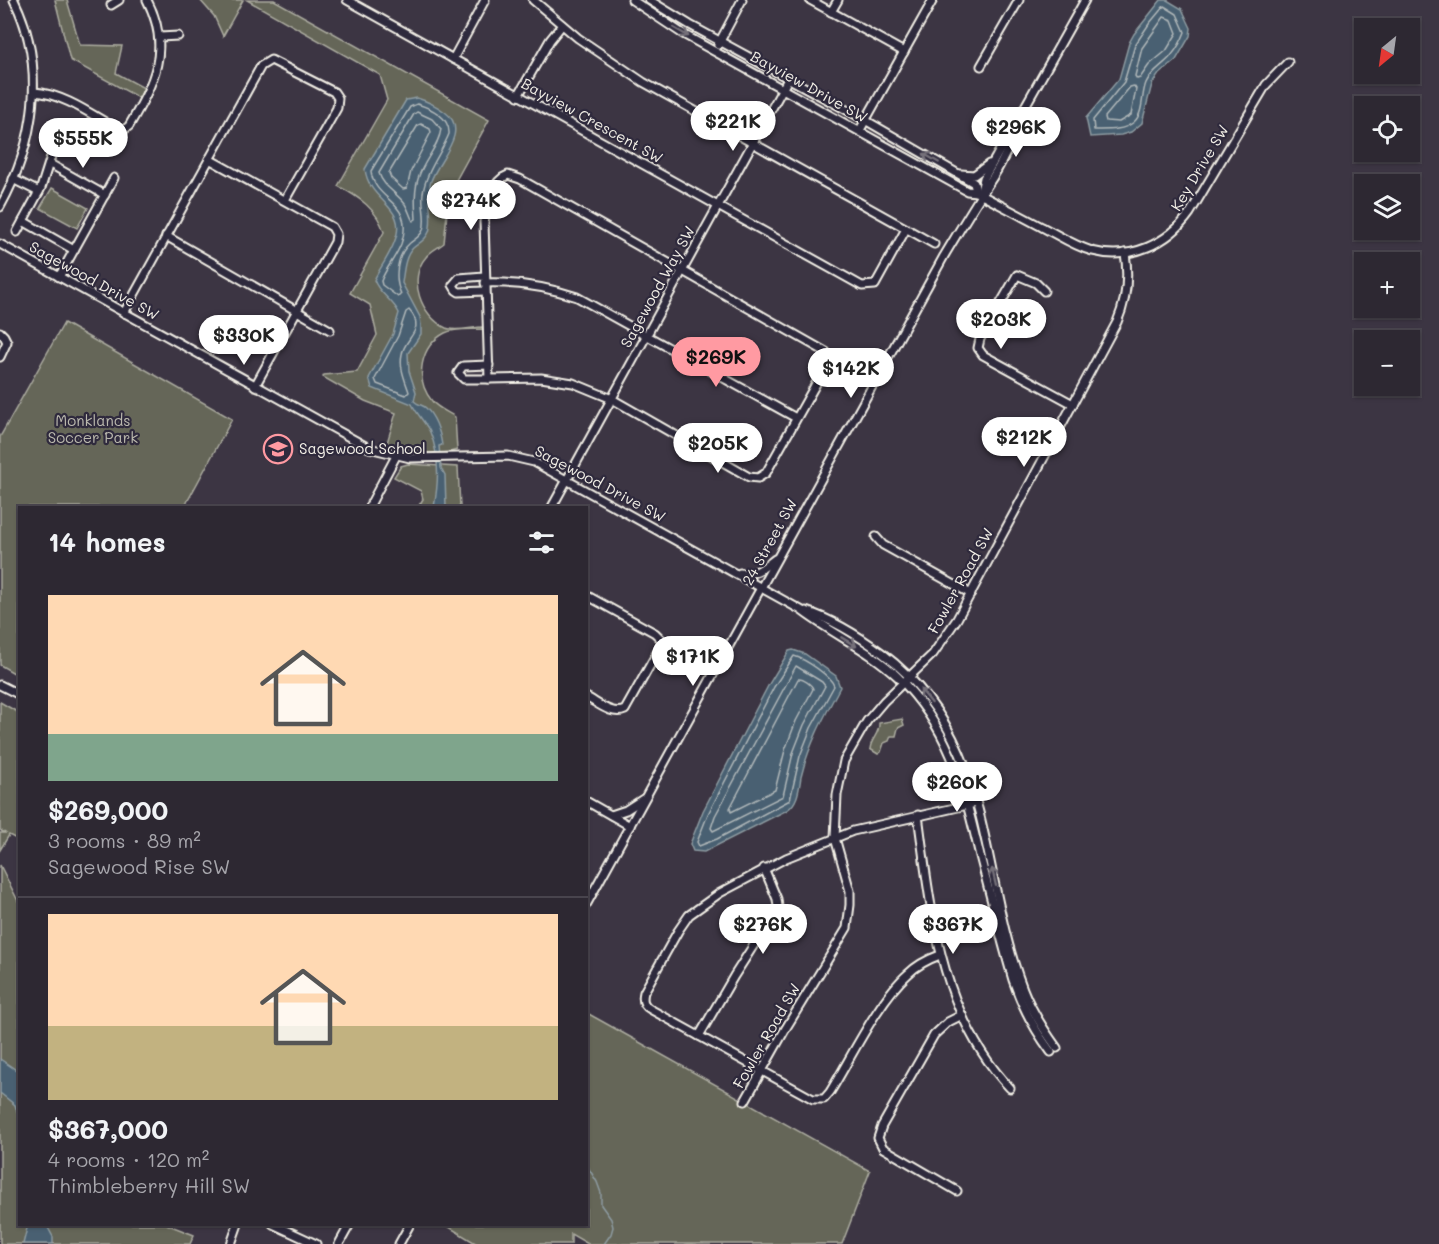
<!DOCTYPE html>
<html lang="en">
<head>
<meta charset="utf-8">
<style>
  body { margin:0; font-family:Mali,sans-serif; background:#35303a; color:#f1f3f6; height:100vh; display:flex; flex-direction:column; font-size:22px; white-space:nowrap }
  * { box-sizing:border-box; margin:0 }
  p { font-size:20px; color:#a7a6ac }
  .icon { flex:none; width:33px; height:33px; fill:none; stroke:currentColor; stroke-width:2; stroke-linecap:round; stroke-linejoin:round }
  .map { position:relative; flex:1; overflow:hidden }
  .sheet { position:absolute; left:18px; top:506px; width:570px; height:720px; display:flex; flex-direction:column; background:#2d2832; border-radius:0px; box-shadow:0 2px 4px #0004,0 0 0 2px #48444d }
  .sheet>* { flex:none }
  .needle { width:39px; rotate:209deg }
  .buttons { position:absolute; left:1354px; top:18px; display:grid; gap:12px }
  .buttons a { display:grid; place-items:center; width:66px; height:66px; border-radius:0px; background:#2d2832; box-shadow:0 2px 4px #0004,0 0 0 2px #48444d; font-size:30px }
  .price { position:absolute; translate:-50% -51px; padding:0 14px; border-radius:21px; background:#fff; color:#222; font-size:20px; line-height:39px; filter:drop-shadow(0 2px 3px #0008) }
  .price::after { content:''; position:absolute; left:50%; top:36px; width:18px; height:14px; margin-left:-9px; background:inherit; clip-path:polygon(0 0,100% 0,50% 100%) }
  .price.current { background:#ff9aa2; color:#111 }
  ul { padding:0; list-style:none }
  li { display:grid; align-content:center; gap:12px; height:318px; padding:0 30px }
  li+li { border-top:2px solid #48444d }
  li span { display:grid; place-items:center; height:186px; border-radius:0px; color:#555 }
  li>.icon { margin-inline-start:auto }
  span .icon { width:108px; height:108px; fill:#fffc; stroke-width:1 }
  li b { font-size:26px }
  h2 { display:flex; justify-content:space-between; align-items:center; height:72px; padding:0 30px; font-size:26px }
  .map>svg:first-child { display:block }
  .green { fill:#656658; stroke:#acaca0; stroke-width:1.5 }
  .water { fill:#496172; stroke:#8d9ba1; stroke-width:1.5 }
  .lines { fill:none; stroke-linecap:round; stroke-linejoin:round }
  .shore { stroke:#b0b7b9; stroke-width:1.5 }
  .stream { stroke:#8d9ba1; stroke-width:1.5 }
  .minor-casing { stroke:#f4f1e8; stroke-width:11 }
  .minor { stroke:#2f2a3d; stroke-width:7 }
  .oneway { stroke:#747079 }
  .labels { text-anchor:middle; stroke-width:4.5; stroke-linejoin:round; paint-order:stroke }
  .street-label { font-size:15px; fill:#f4f1e8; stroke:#2f2a3d }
  .park-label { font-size:15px; fill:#bbb9ae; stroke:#2f2a3d }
  .poi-label { font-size:15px; fill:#f4f1e8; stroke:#2f2a3d; text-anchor:start }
</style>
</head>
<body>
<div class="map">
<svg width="1439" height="1244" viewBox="0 0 1439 1244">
  <rect width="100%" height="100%" fill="#3c3543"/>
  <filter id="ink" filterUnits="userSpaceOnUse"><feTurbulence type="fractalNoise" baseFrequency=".0167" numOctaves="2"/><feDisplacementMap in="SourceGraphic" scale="12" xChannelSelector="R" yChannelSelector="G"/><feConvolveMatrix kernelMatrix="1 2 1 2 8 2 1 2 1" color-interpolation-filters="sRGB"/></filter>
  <g filter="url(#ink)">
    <g class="green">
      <polygon points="55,0 67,0 80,45 122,46 116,73 144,88 139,98 70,60"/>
      <polygon points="200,0 243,0 223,36 214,16"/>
      <path d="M247,0h27l215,120 -40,73 -5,50c-5,4 -14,8 -18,14 -19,22 -5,59 20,71 9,4 27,-1 37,-1v2c-11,1 -28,-1 -38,4 -25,13 -31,46 -13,68 5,7 16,11 23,16l2,33c-22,7 -49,3 -71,-4l10,-33 -31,-12 -42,-24 1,-2 33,-3 20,-37 -7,-30 -20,-12 34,-61c-7,-23 -25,-35 -46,-46l49,-86 -7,-25z"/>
      <polygon points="52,188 88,208 77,228 40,208"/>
      <polygon points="64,323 232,419 186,504 190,507 20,507 19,676 0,665 0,437"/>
      <polygon points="408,464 458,467 460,507 418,507 423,499 421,491 394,477 401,466"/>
      <polygon points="0,702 19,713 20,841 9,835 0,850 0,833 5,833 0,830"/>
      <path d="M902,719l2,6 -6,3 -2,8h-5l-2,5 -5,2 -3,9 -3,2 -8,-5c1,-11 10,-15 9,-26z"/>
      <polygon points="0,865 19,903 20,1224 166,1224 194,1235 190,1244 0,1244"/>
      <polygon points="587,1013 870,1171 842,1244 588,1244 571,1234 571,1244 477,1244 444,1224 586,1224"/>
    </g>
    <g class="water">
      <polygon points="1161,0 1167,0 1182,9 1191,28 1190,36 1176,60 1159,74 1152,84 1142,123 1131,132 1121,135 1090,137 1086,118 1119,79 1129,43 1134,34"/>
      <path d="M417,98c10,3 20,8 28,14 26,19 -7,48 -14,69 -5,17 3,35 -2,51 -3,8 -10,11 -16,16 -9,9 -9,23 -11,35l18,34 1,8v9l-13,19 1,18 7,21 -2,9c4,4 9,4 12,7 10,10 14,24 16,37l-3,1 2,22 4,7 1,32h-12c5,-26 6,-51 -4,-75 -3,-7 -14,-19 -18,-28l-40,-16 -3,-10 24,-44 6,-21c-6,-13 -20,-19 -25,-33 6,-12 15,-24 20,-37 16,-38 -25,-39 -29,-74l41,-69z"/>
      <path d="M793,650l12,4 31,22 4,11c-16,30 -31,57 -39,90 -2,12 -3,26 -14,33l-83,42 -11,-1 -3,-7 13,-33 66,-127 20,-33z"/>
      <polygon points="0,1059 19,1072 19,1118 15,1105 0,1093"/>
      <polygon points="28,1224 46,1224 53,1237 53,1244 23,1244"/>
    </g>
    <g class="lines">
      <g class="shore">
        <path d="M1164,6l13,8 8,18c-3,8 -8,17 -14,24 -8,10 -19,14 -25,27 -5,12 -2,30 -12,39 -11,9 -26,8 -40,8l-1,-10 31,-38 11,-37 14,-21z"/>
        <polygon points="1164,17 1172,20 1177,33 1166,51 1149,65 1140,78 1137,79 1135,76 1142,48"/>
        <polygon points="1134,86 1136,89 1131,115 1119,122 1106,121 1105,117 1130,87"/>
        <path d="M417,104c14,4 33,13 32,30 -8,20 -23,37 -26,59 -2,12 4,25 0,37 -2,6 -8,9 -13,13 -14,12 -16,36 -9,51l-3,3 -16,-12 -1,-4c5,-13 15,-24 20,-37 15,-44 -27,-41 -30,-73l39,-64z"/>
        <path d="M417,112l15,7 9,10c-2,17 -17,31 -22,47 -5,14 -4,28 -3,43l-3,2c-3,-4 -4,-11 -8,-17 -9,-12 -22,-17 -26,-31l35,-59z"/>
        <polygon points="421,124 430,129 431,132 411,171 407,188 403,189 391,178 389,173 418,125"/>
        <path d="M409,310c18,20 -4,27 -7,44 -3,13 3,26 7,38l-3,3 -29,-11 -2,-5 23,-43 8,-24z"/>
        <path d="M794,656c11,3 37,20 40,30l-23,42 -11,28 -10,44 -73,39 -18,7 -2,-4 11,-28 66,-127z"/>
        <polygon points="796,666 822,682 825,686 804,725 793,753 783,796 713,831 711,828 715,816"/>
        <path d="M798,679c5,-1 14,6 15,10l-17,32 -11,29 -10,40 -44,22 -1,-4z"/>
      </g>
      <polyline class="stream" points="586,1158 589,1169 597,1182 601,1193 601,1205 611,1219 613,1227 611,1234 604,1244"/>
      <g class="minor-casing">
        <g id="minor">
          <polyline points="347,0 862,286 875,285 906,229"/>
          <polyline points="533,0 578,38 643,82 934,244"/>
          <path d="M632,0l51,34 284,157 9,1c22,12 44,23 66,35 16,8 32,19 50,24 38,10 76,-7 98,-38l76,-128 22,-23"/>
          <polyline points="649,0 690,25 865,120 974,183 976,192"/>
          <polyline points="810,0 904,52"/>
          <polyline points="111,5 119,0"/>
          <polyline points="831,12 838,0"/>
          <polyline points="160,37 178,36"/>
          <polyline points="718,45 742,0"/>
          <polyline points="453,59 485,0"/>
          <polyline points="981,66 1019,0"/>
          <path d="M34,92c30,2 58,23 83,37l7,1 5,-4c25,-43 43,-78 18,-126"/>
          <polyline points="518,96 550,40 562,25"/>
          <polyline points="1023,110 1085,0"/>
          <polyline points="860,130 933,0"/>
          <polyline points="209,159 332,227 336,234 335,242 255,386"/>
          <polyline points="50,164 105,195"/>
          <polyline points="961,174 974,175 989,164"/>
          <path d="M508,175l12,4 306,173 2,3 -1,9 -61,109 -8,5 -9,-1 -137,-78 -39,-16 -32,-5 -52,1 -5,-157c3,-16 7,-41 24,-47z"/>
          <polyline points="13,179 39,192"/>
          <polyline points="981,192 984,178 1016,122"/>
          <path d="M0,207c35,-63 47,-140 14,-207"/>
          <polyline points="23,221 74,250"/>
          <polyline points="17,232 41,188 54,147"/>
          <polyline points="166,236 330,330"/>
          <path d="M0,244l369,204 41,10 98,-2 26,6 267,148c31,24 69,40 97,67 54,54 65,109 82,179 11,42 21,83 33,124 9,27 21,49 38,72"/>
          <polyline points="484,276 459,278 453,285 456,290 459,292 485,291"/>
          <polyline points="59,277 114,178"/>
          <path d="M485,283c31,-1 62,4 92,14l219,121"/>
          <polyline points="1044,291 1036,283 1017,275 980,339 978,348 983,355 1073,404"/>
          <polyline points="124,313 261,66 271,60 334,92 338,98 337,108 285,200"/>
          <polyline points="0,332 4,336 7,342 0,357"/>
          <polyline points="489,365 463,366 458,373 464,379 489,379"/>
          <polyline points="369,507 396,456"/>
          <polyline points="552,507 788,79"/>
          <polyline points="876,537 883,545 971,594"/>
          <path d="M740,573c15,3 23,-5 35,-14"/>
          <path d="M586,595l69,38 6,6 1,5 -37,66c-13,6 -27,-7 -39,-13"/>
          <path d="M806,611c28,9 53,25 76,42 114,86 95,216 141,336 8,21 21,41 34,59"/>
          <polyline points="0,685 20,695"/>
          <polyline points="586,801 630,826"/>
          <polyline points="611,815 626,810 643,799"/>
          <path d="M918,815c13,96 22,200 92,273"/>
          <path d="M586,905l358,-649c15,-25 29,-49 45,-73 16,-23 26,-51 37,-77"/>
          <path d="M940,955c-11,4 -23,10 -32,19 -29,25 -57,84 -78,118l-6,7h-11l-163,-90c-7,-4 -8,-9 -6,-17l34,-61 11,-16 31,-22 66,-35 67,-27 123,-28"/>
          <polyline points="699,1036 734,976 778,907 777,899 764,868"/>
          <path d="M745,1101l41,-73 61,-100 3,-23v-14l-15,-53 2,-43 7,-34 23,-40 17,-20 49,-47 24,-35 160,-297c10,-23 12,-44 8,-69"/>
          <polyline points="957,1191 883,1148 878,1138 882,1126 934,1035 948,1022 962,1015"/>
          <polyline points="273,1224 316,1244"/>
          <polyline points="231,1244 238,1224"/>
          <polyline points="339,1244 350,1224"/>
          <polyline points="399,1244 410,1224"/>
        </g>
      </g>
      <use href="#minor" class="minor"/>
    </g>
    <defs><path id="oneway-shaft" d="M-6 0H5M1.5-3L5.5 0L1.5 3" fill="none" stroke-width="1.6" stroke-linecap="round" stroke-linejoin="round" transform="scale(1.5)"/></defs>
    <g class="oneway">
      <use href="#oneway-shaft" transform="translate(681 32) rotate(30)"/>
      <use href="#oneway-shaft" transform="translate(931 158) rotate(-150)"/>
      <use href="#oneway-shaft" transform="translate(849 642) rotate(31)"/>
      <use href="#oneway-shaft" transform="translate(926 696) rotate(-129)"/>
      <use href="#oneway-shaft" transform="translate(994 877) rotate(-103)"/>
    </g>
  </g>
  <defs>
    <g id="school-ring" transform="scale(1.5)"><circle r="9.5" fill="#2f2a3d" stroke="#ff9aa2" stroke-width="1.5"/><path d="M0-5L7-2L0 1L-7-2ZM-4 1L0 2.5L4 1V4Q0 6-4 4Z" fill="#ff9aa2"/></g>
  </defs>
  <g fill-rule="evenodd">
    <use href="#school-ring" x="278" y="449"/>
  </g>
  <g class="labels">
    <g class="street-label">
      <text transform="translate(809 87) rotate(29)" y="5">Bayview Drive SW</text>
      <text transform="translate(592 121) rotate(29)" y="5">Bayview Crescent SW</text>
      <text transform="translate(1200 168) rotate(-59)" y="5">Key Drive SW</text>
      <text transform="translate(94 281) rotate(29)" y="5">Sagewood Drive SW</text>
      <text transform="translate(658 287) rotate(-61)" y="5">Sagewood Way SW</text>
      <text transform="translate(600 484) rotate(28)" y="5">Sagewood Drive SW</text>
      <text transform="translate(770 542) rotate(-61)" y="5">24 Street SW</text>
      <text transform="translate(961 581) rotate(-61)" y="5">Fowler Road SW</text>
      <text transform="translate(767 1036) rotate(-60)" y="5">Fowler Road SW</text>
    </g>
    <g class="park-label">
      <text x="93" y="426">Monklands<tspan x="93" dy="17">Soccer Park</tspan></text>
    </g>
    <g class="poi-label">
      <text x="299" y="454">Sagewood School</text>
    </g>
  </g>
</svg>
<div class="buttons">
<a><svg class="needle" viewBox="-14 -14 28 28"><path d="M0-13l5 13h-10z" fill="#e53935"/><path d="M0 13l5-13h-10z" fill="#a7a6ac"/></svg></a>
<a><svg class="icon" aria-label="locate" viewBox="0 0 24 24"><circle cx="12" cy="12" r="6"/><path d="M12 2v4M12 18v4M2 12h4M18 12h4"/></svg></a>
<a><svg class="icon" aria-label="layers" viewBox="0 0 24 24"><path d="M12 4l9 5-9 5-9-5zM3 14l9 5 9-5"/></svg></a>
<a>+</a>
<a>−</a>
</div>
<b class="price" style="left:733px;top:152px">$221K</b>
<b class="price" style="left:1016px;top:158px">$296K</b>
<b class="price" style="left:83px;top:169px">$555K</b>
<b class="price" style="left:471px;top:231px">$274K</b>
<b class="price" style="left:1001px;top:350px">$203K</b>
<b class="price" style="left:244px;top:366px">$330K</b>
<b class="price current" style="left:716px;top:388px">$269K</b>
<b class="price" style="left:851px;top:399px">$142K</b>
<b class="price" style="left:1024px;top:468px">$212K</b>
<b class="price" style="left:718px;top:474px">$205K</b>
<b class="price" style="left:693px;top:687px">$171K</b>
<b class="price" style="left:957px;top:813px">$260K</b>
<b class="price" style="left:763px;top:955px">$276K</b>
<b class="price" style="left:953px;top:955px">$367K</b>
<section class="sheet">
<h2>14 homes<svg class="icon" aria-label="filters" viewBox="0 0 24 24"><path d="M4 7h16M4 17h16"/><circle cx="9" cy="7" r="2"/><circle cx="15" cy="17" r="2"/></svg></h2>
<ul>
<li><span style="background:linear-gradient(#ffd9b3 75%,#7fa58c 0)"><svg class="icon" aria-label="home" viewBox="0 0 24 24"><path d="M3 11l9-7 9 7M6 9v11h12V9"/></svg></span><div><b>$269,000</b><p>3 rooms · 89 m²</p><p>Sagewood Rise SW</p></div></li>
<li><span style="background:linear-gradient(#ffd9b3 60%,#c2b280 0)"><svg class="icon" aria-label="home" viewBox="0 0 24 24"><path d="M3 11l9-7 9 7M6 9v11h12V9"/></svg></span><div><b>$367,000</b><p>4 rooms · 120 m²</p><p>Thimbleberry Hill SW</p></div></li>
</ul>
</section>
</div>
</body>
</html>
